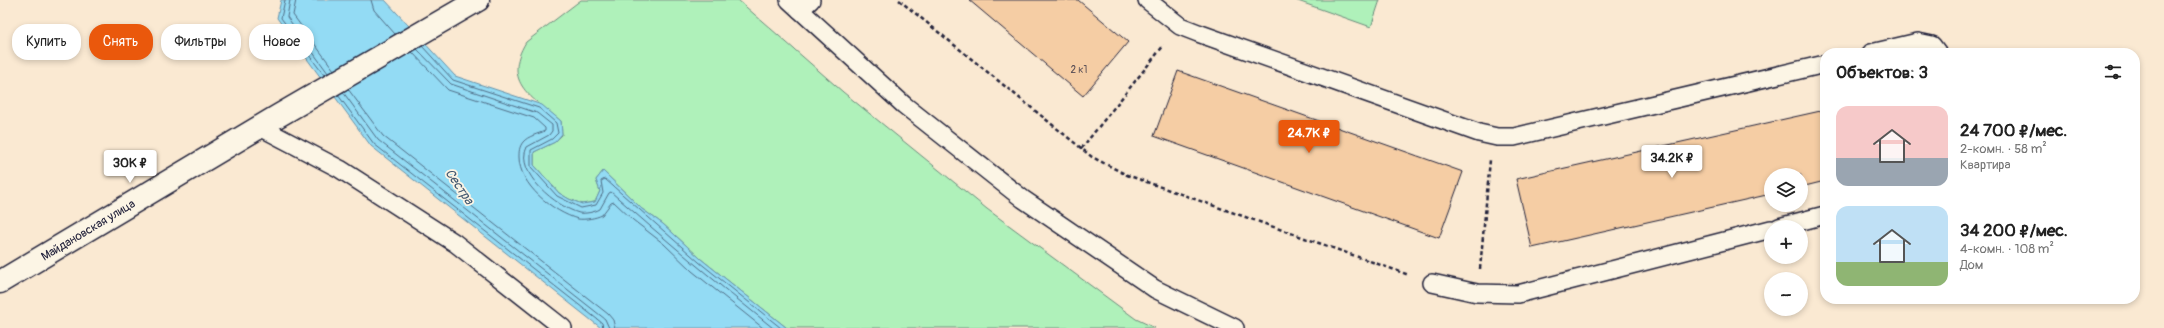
<!DOCTYPE html>
<html lang="ru">
<head>
<meta charset="utf-8">
<style>
  body { margin:0; font-family:Pangolin,sans-serif; background:#f2f2f2; color:#222; height:100vh; display:flex; flex-direction:column; font-size:15px; white-space:nowrap }
  * { box-sizing:border-box; margin:0 }
  p { font-size:13px; color:#767676 }
  .icon { flex:none; width:22px; height:22px; fill:none; stroke:currentColor; stroke-width:2; stroke-linecap:round; stroke-linejoin:round }
  .map { position:relative; flex:1; overflow:hidden }
  .details { position:absolute; left:1820px; top:48px; width:320px; height:256px; display:flex; flex-direction:column; background:#fff; border-radius:16px; box-shadow:0 2px 6px #0003 }
  .details>* { flex:none }
  .hud { position:absolute; left:12px; top:24px; width:380px; height:36px; display:flex; gap:8px }
  .tools { position:absolute; left:1764px; top:168px; display:grid; gap:8px }
  .tools a { display:grid; place-items:center; width:44px; height:44px; border-radius:50%; background:#fff; box-shadow:0 2px 6px #0003; font-size:20px }
  .price { position:absolute; translate:-50% -34px; padding:0 9px; border-radius:4px; background:#fff; color:#222; font-size:13px; line-height:26px; filter:drop-shadow(0 1px 2px #0008) }
  .price::after { content:''; position:absolute; left:50%; top:24px; width:12px; height:9px; margin-left:-6px; background:inherit; clip-path:polygon(0 0,100% 0,50% 100%) }
  .price.on { background:#ea580c; color:#fff }
  ul { padding:0; list-style:none }
  li { display:flex; align-items:center; gap:12px; height:100px; padding:0 16px }
  li span { display:grid; place-items:center; flex:none; width:112px; height:80px; border-radius:12px; color:#555 }
  li>.icon { margin-inline-start:auto }
  span .icon { width:48px; height:48px; fill:#fffc; stroke-width:1 }
  li b { font-size:17px }
  h2 { display:flex; justify-content:space-between; align-items:center; height:48px; padding:0 16px; font-size:17px }
  .pill { padding:0 14px; border-radius:16px; background:#fff; box-shadow:0 2px 6px #0003; font-size:14px; line-height:36px }
  .pill.on { background:#ea580c; color:#fff }
  .map>svg:first-child { display:block }
  .green { fill:#aff1ba; stroke:#688a7a }
  .water { fill:#93dbf4; stroke:#6691aa }
  .lines { fill:none; stroke-linecap:round; stroke-linejoin:round }
  .shore { stroke:#4f6c85; stroke-width:1 }
  .building { fill:#f5cda4; stroke:#22223b }
  .service-casing { stroke:#22223b; stroke-width:20 }
  .minor-casing { stroke:#22223b; stroke-width:25 }
  .path { stroke:#22223b; stroke-width:2.5; stroke-dasharray:4 3; stroke-linecap:butt }
  .service { stroke:#fcf5e5; stroke-width:17 }
  .minor { stroke:#fcf5e5; stroke-width:22 }
  .labels { text-anchor:middle; stroke-width:3.5; stroke-linejoin:round; paint-order:stroke }
  .number-label { font-size:10px; fill:#574d55 }
  .street-label { font-size:12px; fill:#22223b; stroke:#fcf5e5 }
  .water-label { font-size:13px; font-style:italic; fill:#445a72; stroke:#fcf5e5 }
</style>
</head>
<body>
<div class="map">
<svg width="2164" height="328" viewBox="0 0 2164 328">
  <rect width="100%" height="100%" fill="#fae9d2"/>
  <filter id="ink" filterUnits="userSpaceOnUse"><feTurbulence type="fractalNoise" baseFrequency=".025" numOctaves="2"/><feDisplacementMap in="SourceGraphic" scale="8" xChannelSelector="R" yChannelSelector="G"/><feConvolveMatrix kernelMatrix="1 2 1 2 8 2 1 2 1" color-interpolation-filters="sRGB"/></filter>
  <g filter="url(#ink)">
    <g class="green">
      <path d="M581,0h157l105,92 144,117 149,110 19,9h-368l-86,-69 -38,-35 -21,-15 -39,-38 -7,9 4,11 -5,11 -13,2 -13,-5 -10,-6 -25,-28v-13l21,-10 7,-7 -1,-14c-28,-23 -60,-38 -35,-79z"/>
      <polygon points="1295,0 1380,0 1371,27"/>
    </g>
    <polygon class="water" points="281,0 385,0 455,76 542,105 561,121 562,134 555,142 534,152 534,165 559,193 569,199 582,204 595,202 600,191 596,180 603,171 642,209 663,224 701,259 787,328 601,328 371,146 277,18"/>
    <g class="lines">
      <g class="shore">
        <polyline points="285,0 281,18 324,75"/>
        <polyline points="290,0 287,17 328,73"/>
        <polyline points="296,0 293,15 334,70"/>
        <polyline points="371,0 374,10 395,34"/>
        <polyline points="422,46 453,80 539,108 556,123 558,133 552,139 531,150 531,167 557,196 581,208 596,205 603,193 601,181 605,179 699,262 781,328"/>
        <path d="M417,49l34,35 86,29 15,12v6l-3,4 -22,12c-13,26 30,60 52,66 6,1 16,-1 21,-4l9,-16 2,-1c53,47 107,92 162,136"/>
        <path d="M412,52l36,38 86,28 11,10v3c-7,3 -17,5 -22,11 -4,5 -4,10 -4,15 0,28 34,55 59,62 7,1 18,-1 24,-4l9,-12 3,-1 19,18 31,24 28,27 71,57"/>
        <polyline points="348,89 383,136 608,314 613,320 615,328"/>
        <polyline points="343,92 378,140 605,319 609,328"/>
        <polyline points="338,95 374,144 602,323 603,328"/>
      </g>
    </g>
    <g class="building">
      <polygon points="969,0 1078,0 1128,42 1083,96"/>
      <polygon points="1178,71 1463,172 1439,238 1154,136"/>
      <polygon points="1825,110 1825,181 1801,187 1801,175 1771,175 1771,194 1532,248 1516,179"/>
    </g>
    <g class="lines">
      <g class="service-casing">
        <g id="service">
          <polyline points="789,0 904,105 1023,199 1155,289 1235,328"/>
          <polyline points="1147,0 1180,26 1198,33 1479,133 1497,137 1514,137 1825,64"/>
          <polyline points="800,10 811,0"/>
          <polyline points="1871,53 1918,42 1932,45 1938,53"/>
          <polyline points="260,127 340,169 455,243 563,328"/>
          <polyline points="1779,227 1825,215"/>
          <polyline points="1432,283 1477,293 1518,294 1771,229"/>
        </g>
      </g>
      <g class="minor-casing">
        <polyline id="minor" points="0,282 278,116 478,0"/>
      </g>
      <g class="path">
        <polyline points="899,0 1092,157 1127,175 1409,275"/>
        <polyline points="1081,149 1164,45"/>
        <polyline points="1480,269 1490,160"/>
      </g>
      <use href="#service" class="service"/>
      <use href="#minor" class="minor"/>
    </g>
  </g>
  <g class="labels">
    <g class="number-label">
      <text x="1079" y="73">2 к1</text>
    </g>
    <g class="street-label">
      <text transform="translate(88 230) rotate(-31)" y="4">Майдановская улица</text>
    </g>
    <g class="water-label">
      <text transform="translate(460 186) rotate(56)" y="5">Сестра</text>
    </g>
  </g>
</svg>
<div class="tools">
<a><svg class="icon" aria-label="layers" viewBox="0 0 24 24"><path d="M12 4l9 5-9 5-9-5zM3 14l9 5 9-5"/></svg></a>
<a>+</a>
<a>−</a>
</div>
<b class="price on" style="left:1309px;top:154px">24.7K ₽</b>
<b class="price" style="left:1672px;top:179px">34.2K ₽</b>
<b class="price" style="left:130px;top:184px">30K ₽</b>
<div class="hud">
<a class="pill">Купить</a>
<a class="pill on">Снять</a>
<a class="pill">Фильтры</a>
<a class="pill">Новое</a>
</div>
<section class="details">
<h2>Объектов: 3<svg class="icon" aria-label="filters" viewBox="0 0 24 24"><path d="M4 7h16M4 17h16"/><circle cx="9" cy="7" r="2"/><circle cx="15" cy="17" r="2"/></svg></h2>
<ul>
<li><span style="background:linear-gradient(#f6c9c9 65%,#9aa5b1 0)"><svg class="icon" aria-label="home" viewBox="0 0 24 24"><path d="M3 11l9-7 9 7M6 9v11h12V9"/></svg></span><div><b>24 700 ₽/мес.</b><p>2-комн. · 58 m²</p><p>Квартира</p></div></li>
<li><span style="background:linear-gradient(#bfe0f5 70%,#8fb573 0)"><svg class="icon" aria-label="home" viewBox="0 0 24 24"><path d="M3 11l9-7 9 7M6 9v11h12V9"/></svg></span><div><b>34 200 ₽/мес.</b><p>4-комн. · 108 m²</p><p>Дом</p></div></li>
</ul>
</section>
</div>
</body>
</html>
